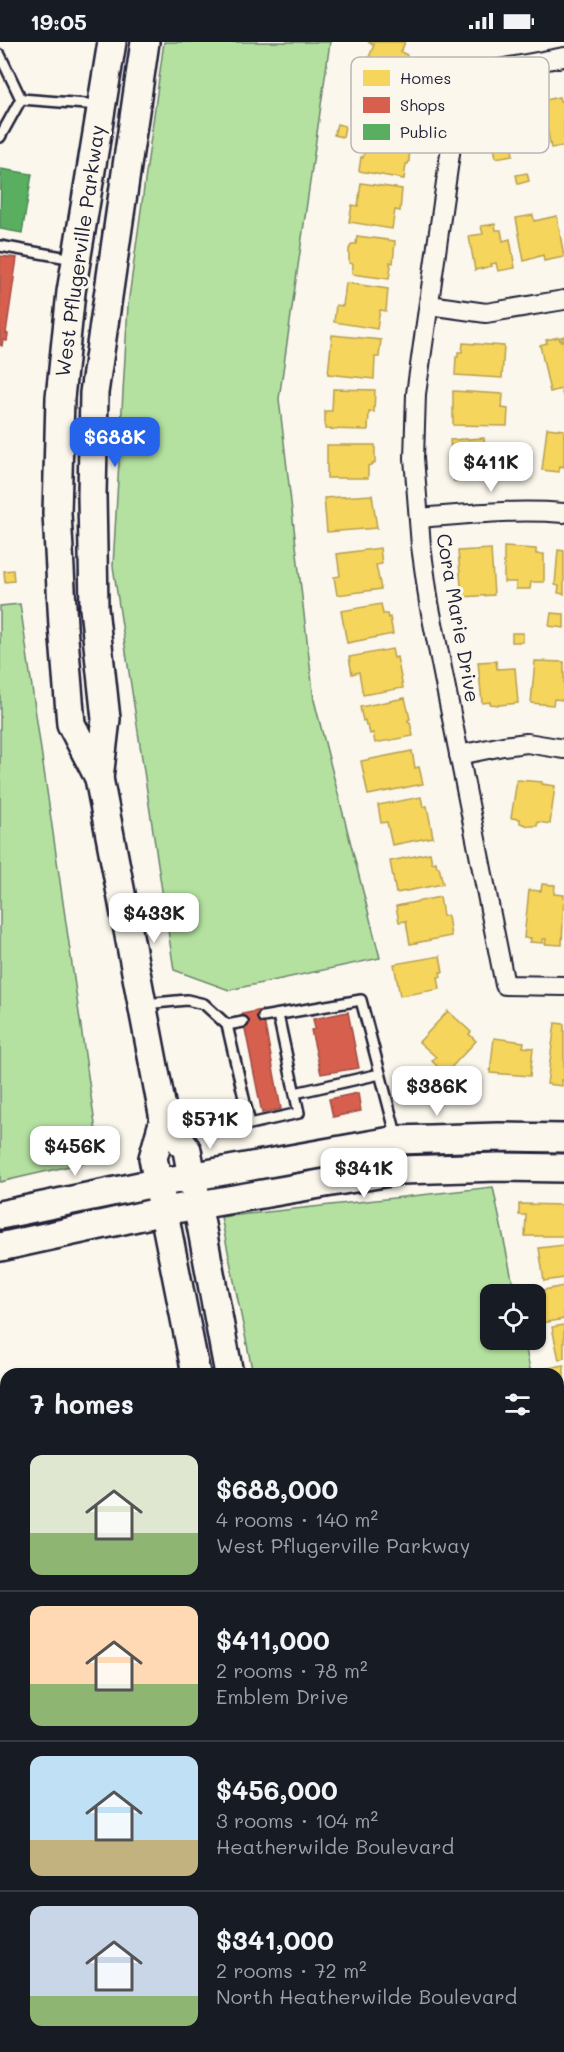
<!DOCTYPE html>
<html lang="en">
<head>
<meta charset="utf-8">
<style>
  body { margin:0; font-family:Mali,sans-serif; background:#20242c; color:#f1f3f6; height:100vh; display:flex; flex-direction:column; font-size:22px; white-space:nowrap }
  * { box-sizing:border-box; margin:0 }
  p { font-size:20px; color:#9ea1a6 }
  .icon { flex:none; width:33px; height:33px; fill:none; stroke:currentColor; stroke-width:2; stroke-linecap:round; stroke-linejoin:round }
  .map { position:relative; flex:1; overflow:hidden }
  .drawer { position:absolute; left:0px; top:1326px; width:564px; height:684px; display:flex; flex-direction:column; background:#171b24; border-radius:18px 18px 0 0; box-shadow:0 2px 4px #0004 }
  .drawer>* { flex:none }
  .tools { position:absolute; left:480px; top:1242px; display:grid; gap:12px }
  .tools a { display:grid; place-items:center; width:66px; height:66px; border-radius:12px; background:#171b24; box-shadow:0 2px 4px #0004; font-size:30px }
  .price { position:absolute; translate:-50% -51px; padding:0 14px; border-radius:12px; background:#fff; color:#222; font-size:20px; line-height:39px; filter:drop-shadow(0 2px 3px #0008) }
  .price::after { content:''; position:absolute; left:50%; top:36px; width:18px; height:14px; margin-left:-9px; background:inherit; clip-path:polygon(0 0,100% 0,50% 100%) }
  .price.active { background:#2563eb; color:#fff }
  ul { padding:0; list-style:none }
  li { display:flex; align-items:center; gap:18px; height:150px; padding:0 30px }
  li+li { border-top:2px solid #363941 }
  li span { display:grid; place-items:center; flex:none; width:168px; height:120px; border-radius:12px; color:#555 }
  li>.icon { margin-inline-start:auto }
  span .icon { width:72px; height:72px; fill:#fffc; stroke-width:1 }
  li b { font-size:26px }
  h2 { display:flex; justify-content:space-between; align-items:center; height:72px; padding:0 30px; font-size:26px }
  .status { display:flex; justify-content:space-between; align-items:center; height:42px; padding:0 30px; background:#171b24; direction:ltr }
  .status svg { height:16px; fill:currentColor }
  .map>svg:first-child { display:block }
  .green { fill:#b4e1a0; stroke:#6b826e; stroke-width:1.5 }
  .homes { fill:#f6d55c; stroke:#b69f52; stroke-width:1.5 }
  .shops { fill:#d6604d; stroke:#a04d48; stroke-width:1.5 }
  .public { fill:#5aae61; stroke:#498456; stroke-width:1.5 }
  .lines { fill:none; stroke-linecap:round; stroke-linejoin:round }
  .service-casing { stroke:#22223b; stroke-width:14 }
  .minor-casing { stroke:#22223b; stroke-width:22 }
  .secondary-casing { stroke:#22223b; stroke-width:32 }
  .service { stroke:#fbf7ec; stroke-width:9 }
  .minor { stroke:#fbf7ec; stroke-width:18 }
  .secondary { stroke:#fbf7ec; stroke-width:27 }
  .labels { text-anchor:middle; stroke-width:6; stroke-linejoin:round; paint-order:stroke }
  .street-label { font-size:20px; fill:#22223b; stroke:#fbf7ec }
  .key { fill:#fbf7ec; stroke:#bab7b7; stroke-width:1.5 }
  .key-label { font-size:16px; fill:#22223b }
</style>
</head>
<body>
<div class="status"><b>19:05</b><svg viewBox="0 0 49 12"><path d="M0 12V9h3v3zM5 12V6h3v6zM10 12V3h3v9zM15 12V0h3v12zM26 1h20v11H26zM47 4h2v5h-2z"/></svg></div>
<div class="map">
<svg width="564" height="2010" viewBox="0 0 564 2010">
  <rect width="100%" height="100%" fill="#fbf7ec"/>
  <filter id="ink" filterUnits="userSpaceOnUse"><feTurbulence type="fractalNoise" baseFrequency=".0167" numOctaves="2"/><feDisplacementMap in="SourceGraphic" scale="12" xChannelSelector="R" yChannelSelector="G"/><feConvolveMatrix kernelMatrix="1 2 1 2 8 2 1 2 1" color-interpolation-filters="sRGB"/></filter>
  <g filter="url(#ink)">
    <g class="green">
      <polygon points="164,0 330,0 279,357 314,658 380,916 229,948 174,928 113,524 128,263"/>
      <polygon points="20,562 100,1117 0,1140 0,564"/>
      <polygon points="493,1145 515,1252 490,1252 490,1298 524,1298 531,1332 253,1332 221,1175"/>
      <polygon points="558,1463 564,1493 564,1728 558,1730"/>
    </g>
    <g class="homes">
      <polygon points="368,0 405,0 401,10 407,13 401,27 369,15 374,3"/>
      <polygon points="559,55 560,59 564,59 564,104 551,106 542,59"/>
      <polygon points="527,61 534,102 512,107 513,113 496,116 488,73 497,71 496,67"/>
      <polygon points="337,82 345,84 343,95 334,93"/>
      <polygon points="372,92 410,99 409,119 408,122 406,122 404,137 359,129 361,115 363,116 364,110 366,110 367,101 371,102"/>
      <polygon points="527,131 529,139 518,142 516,133"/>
      <polygon points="361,141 402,147 400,169 395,168 392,187 349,180 352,163 358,164"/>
      <polygon points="533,173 534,179 557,174 564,215 544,219 543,213 524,219 516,176"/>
      <polygon points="495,182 496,188 501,188 503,199 510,197 515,226 498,229 496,221 491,222 492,224 475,228 469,194 483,192 481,184"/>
      <polygon points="357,194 395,199 393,221 390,220 390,223 391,224 389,237 352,232 353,222 349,221 349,207 352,202 356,202"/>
      <polygon points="346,241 388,247 386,269 380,268 377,287 334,280 336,263 343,264"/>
      <polygon points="332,293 381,298 379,315 375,315 374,337 328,332"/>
      <polygon points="564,294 564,353 563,354 561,347 550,350 540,303 547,301 546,298 559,295 560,299 562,299 561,295"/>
      <polygon points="463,301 504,304 502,336 455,333 456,315 458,315 458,310 462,310"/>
      <polygon points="333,347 375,348 374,370 369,370 368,388 325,387 325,369 332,369"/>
      <polygon points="453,349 503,352 502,366 508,367 507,384 453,383"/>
      <polygon points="547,386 564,388 564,425 560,424 559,430 542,428"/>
      <polygon points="484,396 485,406 491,406 492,420 485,420 485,437 454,439 450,398"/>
      <polygon points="327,403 375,403 375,421 368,424 368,436 327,436"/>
      <polygon points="372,453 377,486 327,490 324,456"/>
      <polygon points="504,505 536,507 536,512 544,512 544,540 531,540 530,547 516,547 516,540 504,540"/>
      <polygon points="380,506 382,522 376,523 381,547 337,553 334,535 340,534 337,512"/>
      <polygon points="491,507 494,553 462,555 458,509"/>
      <polygon points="558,508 564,509 564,552 558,551 559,544 555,543"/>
      <polygon points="13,528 14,539 5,540 4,529"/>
      <polygon points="381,562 383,572 387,572 388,576 390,575 393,592 347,601 341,569"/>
      <polygon points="551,571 564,572 564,586 549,584"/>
      <rect x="512" y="591" width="11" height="9"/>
      <polygon points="392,607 394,616 397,615 403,646 363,653 359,630 352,632 349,615"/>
      <polygon points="496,619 497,627 515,626 518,661 500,663 490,662 490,660 482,661 478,620"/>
      <polygon points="535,619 564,620 564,660 563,658 554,657 553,663 531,661"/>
      <polygon points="405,656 410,677 408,678 408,680 410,680 413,694 375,701 373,691 370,692 368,684 366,684 365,678 363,679 360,665"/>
      <polygon points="412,709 415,726 419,725 423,742 368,753 361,719"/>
      <polygon points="517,738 542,740 542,742 555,744 550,782 538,780 537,784 529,784 520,781 520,777 511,776"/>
      <polygon points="421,755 423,765 427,764 433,795 392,803 387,780 381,781 378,763"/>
      <polygon points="430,811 432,821 436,820 437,825 439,825 443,842 396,851 390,819"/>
      <polygon points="542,842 555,843 554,852 564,853 562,903 545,902 546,897 543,897 543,901 530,900 531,896 524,896 529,848 541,849"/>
      <polygon points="440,855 443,874 447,873 448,874 451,894 410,902 406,879 399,880 396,864"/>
      <polygon points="440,914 443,930 440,930 441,935 438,935 440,947 400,954 394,922"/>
      <polygon points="448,969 471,990 469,992 476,999 445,1032 432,1019 436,1015 419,1000"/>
      <polygon points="555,981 564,982 564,1038 562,1038 562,1044 547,1042"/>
      <polygon points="494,996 524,1000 523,1005 533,1006 530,1034 490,1031"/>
      <polygon points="519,1162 564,1163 564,1194 525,1194 526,1173 519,1173"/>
      <polygon points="564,1203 564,1236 544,1239 539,1206"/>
      <polygon points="564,1244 564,1277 536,1282 536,1252 530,1252 529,1251"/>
      <polygon points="564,1283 564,1316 559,1318 552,1285"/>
      <polygon points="564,1323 564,1356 558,1357 558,1332 545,1332 544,1327"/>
      <polygon points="6,1879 6,1914 0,1915 0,1881"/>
      <polygon points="6,1925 6,1957 0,1959 0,1926"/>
      <polygon points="6,1969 6,2002 0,2004 0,1970"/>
      <polygon points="95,2004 137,2004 138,2010 98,2010"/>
      <polygon points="222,2004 252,2004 253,2010 223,2010"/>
    </g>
    <g class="shops">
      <polygon points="0,214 17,216 6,291 8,292 7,299 3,298 2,304 0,303"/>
      <polygon points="262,968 281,1067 262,1071 242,972"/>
      <polygon points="348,970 359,1026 321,1032 311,988 315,987 313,977"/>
      <polygon points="358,1051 361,1069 333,1075 329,1057"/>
    </g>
    <g class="public">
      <polygon points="1,127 32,132 22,191 0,187"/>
      <polygon points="1,1381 6,1385 6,1450 0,1451"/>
    </g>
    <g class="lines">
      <g class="service-casing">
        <g id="service">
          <polyline points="0,13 21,57"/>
          <polyline points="21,57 99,63"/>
          <polyline points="0,95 21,57"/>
          <polyline points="0,204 74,217"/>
          <polyline points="144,962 187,958 204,962 227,983 243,980"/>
          <polyline points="263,975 361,958 397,1096"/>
          <polyline points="227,983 250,1082 299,1071 278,973"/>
          <polyline points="295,1051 380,1032"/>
        </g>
      </g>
      <g class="minor-casing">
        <g id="minor">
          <polyline points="564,15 461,34 416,352 414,416 421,504 429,561 505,943 564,944"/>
          <polyline points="429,263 486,271 564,258"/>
          <path d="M419,476c48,-4 96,-9 145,-5"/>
          <polyline points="459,713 503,704 527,701 564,707"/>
          <polyline points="0,1597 6,1604"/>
          <polyline points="0,1701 6,1698"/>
          <polyline points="174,2004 176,2010"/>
        </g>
      </g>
      <g class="secondary-casing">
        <g id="secondary">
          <polyline points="112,0 71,250 60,356 57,471 63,584 71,682 99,736 164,1077 187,1108 229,1332"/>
          <polyline points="99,736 106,677 94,566 92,453 94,351 145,0"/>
          <polyline points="164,1077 153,1116 196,1332"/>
          <polyline points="0,1173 140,1144 397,1098 498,1095 564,1096"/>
          <polyline points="0,1205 164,1169 401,1128 499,1125 564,1126"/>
          <polyline points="325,2004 326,2010"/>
          <polyline points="358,2004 359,2010"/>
        </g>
      </g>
      <use href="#service" class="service"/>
      <use href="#minor" class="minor"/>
      <use href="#secondary" class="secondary"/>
    </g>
  </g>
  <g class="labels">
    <g class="street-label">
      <text transform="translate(80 209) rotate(-82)" y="7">West Pflugerville Parkway</text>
      <text transform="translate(458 576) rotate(80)" y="7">Cora Marie Drive</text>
    </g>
  </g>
  <rect x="351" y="15" width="198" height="96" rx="9" class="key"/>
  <rect x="363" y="28" width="27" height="16" fill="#f6d55c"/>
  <rect x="363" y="55" width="27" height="16" fill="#d6604d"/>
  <rect x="363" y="82" width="27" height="16" fill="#5aae61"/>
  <g class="key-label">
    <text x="400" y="42">Homes</text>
    <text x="400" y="69">Shops</text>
    <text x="400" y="96">Public</text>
  </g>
</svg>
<div class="tools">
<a><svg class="icon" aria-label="locate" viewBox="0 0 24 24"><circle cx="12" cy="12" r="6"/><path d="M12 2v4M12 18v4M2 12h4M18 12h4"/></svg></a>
</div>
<b class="price active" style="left:115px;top:426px">$688K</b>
<b class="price" style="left:491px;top:451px">$411K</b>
<b class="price" style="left:154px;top:902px">$433K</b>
<b class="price" style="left:437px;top:1075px">$386K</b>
<b class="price" style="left:210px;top:1108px">$571K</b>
<b class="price" style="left:75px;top:1135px">$456K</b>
<b class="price" style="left:364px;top:1157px">$341K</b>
<section class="drawer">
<h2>7 homes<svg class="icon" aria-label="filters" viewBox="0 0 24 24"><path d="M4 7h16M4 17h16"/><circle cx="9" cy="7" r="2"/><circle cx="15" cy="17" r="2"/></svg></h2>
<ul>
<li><span style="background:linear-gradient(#dfe7d0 65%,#8fb573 0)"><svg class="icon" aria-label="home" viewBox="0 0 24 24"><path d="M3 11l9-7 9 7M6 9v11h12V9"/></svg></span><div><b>$688,000</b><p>4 rooms · 140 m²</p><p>West Pflugerville Parkway</p></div></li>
<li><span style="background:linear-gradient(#ffd9b3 65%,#8fb573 0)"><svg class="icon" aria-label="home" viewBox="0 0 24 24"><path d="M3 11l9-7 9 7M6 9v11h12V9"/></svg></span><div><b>$411,000</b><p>2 rooms · 78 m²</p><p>Emblem Drive</p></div></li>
<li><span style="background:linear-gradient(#bfe0f5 70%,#c2b280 0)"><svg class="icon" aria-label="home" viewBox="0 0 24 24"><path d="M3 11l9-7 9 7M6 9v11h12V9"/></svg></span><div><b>$456,000</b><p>3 rooms · 104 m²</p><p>Heatherwilde Boulevard</p></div></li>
<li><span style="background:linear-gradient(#c9d6e8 75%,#8fb573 0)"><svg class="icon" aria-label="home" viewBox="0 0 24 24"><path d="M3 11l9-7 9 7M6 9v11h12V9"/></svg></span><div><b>$341,000</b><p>2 rooms · 72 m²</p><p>North Heatherwilde Boulevard</p></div></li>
</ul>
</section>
</div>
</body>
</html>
